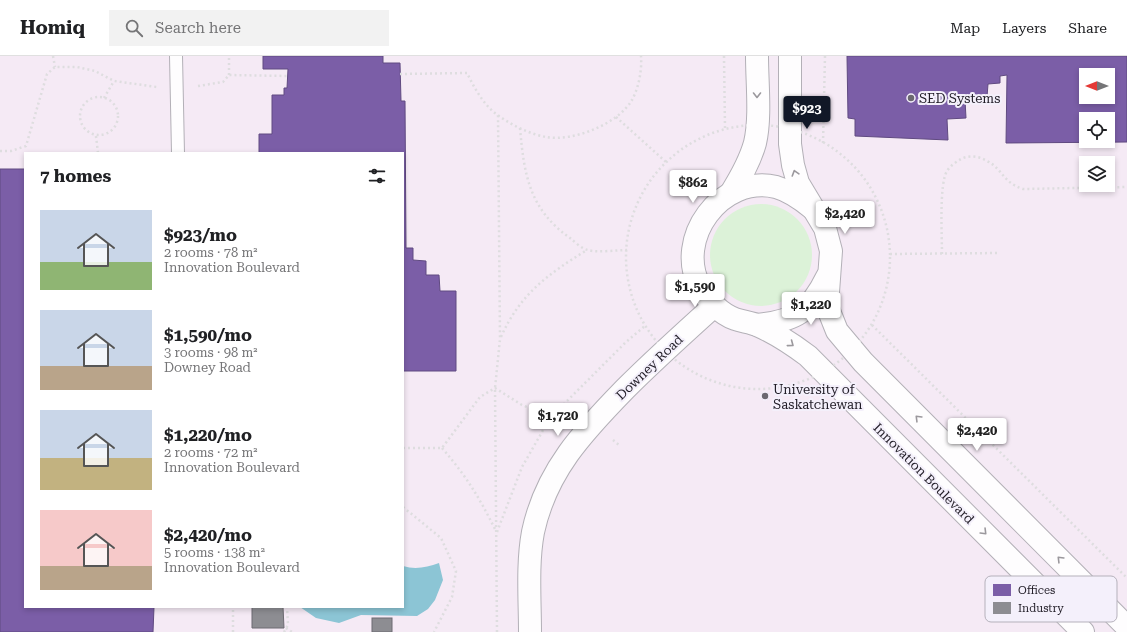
<!DOCTYPE html>
<html lang="en">
<head>
<meta charset="utf-8">
<style>
  body { margin:0; font-family:"Roboto Serif",serif; background:#f2f2f2; color:#202124; height:100vh; display:flex; flex-direction:column; font-size:15px; white-space:nowrap }
  * { box-sizing:border-box; margin:0 }
  p { font-size:13px; color:#757577 }
  .icon { flex:none; width:22px; height:22px; fill:none; stroke:currentColor; stroke-width:2; stroke-linecap:round; stroke-linejoin:round }
  .map { position:relative; flex:1; overflow:hidden }
  .side { position:absolute; left:24px; top:96px; width:380px; height:456px; display:flex; flex-direction:column; background:#fff; border-radius:0px; box-shadow:0 2px 6px #0003 }
  .side>* { flex:none }
  .needle { width:26px; rotate:270deg }
  .tools { position:absolute; left:1079px; top:12px; display:grid; gap:8px }
  .tools a { display:grid; place-items:center; width:36px; height:36px; border-radius:0px; background:#fff; box-shadow:0 2px 6px #0003; font-size:20px }
  .price { position:absolute; translate:-50% -34px; padding:0 9px; border-radius:4px; background:#fff; color:#222; font-size:13px; line-height:26px; filter:drop-shadow(0 1px 2px #0008) }
  .price::after { content:''; position:absolute; left:50%; top:24px; width:12px; height:9px; margin-left:-6px; background:inherit; clip-path:polygon(0 0,100% 0,50% 100%) }
  .price.active { background:#111827; color:#fff }
  ul { padding:0; list-style:none }
  li { display:flex; align-items:center; gap:12px; height:100px; padding:0 16px }
  li span { display:grid; place-items:center; flex:none; width:112px; height:80px; border-radius:0px; color:#555 }
  li>.icon { margin-inline-start:auto }
  span .icon { width:48px; height:48px; fill:#fffc; stroke-width:1 }
  li b { font-size:17px }
  h2 { display:flex; justify-content:space-between; align-items:center; height:48px; padding:0 16px; font-size:17px }
  header { display:flex; align-items:center; gap:24px; box-sizing:border-box; height:56px; padding:0 20px; background:#fff; border-bottom:1px solid #e0e0e0 }
  header strong { font-size:19px }
  nav { display:flex; gap:22px; margin-inline-start:auto; font-size:14px }
  .search { width:280px; height:36px; background:#f2f2f2; display:flex; align-items:center; gap:10px; box-sizing:border-box; padding:0 14px; border-radius:0px; color:#757577; font-size:15px }
  .map>svg:first-child { display:block }
  .education { fill:#f5eaf5; fill-rule:evenodd }
  .green { fill:#dcf2d8 }
  .water { fill:#8cc5d5 }
  .offices { fill:#7b5ea7; stroke:#604a81; fill-rule:evenodd }
  .industry { fill:#8d8d92; stroke:#6d6b72 }
  .lines { fill:none; stroke-linecap:round; stroke-linejoin:round }
  .service-casing { stroke:#b3b0b7; stroke-width:14 }
  .minor-casing { stroke:#b3b0b7; stroke-width:24 }
  .path { stroke:#dedddf; stroke-width:2.5; stroke-dasharray:2 3; stroke-linecap:butt }
  .service { stroke:#fefdfe; stroke-width:12 }
  .minor { stroke:#fefdfe; stroke-width:22 }
  .oneway { stroke:#9b989d }
  .poi-dot { fill:#6b6870; stroke:#f4f0fb; stroke-width:1.5 }
  .labels { text-anchor:middle; stroke-width:4; stroke-linejoin:round; paint-order:stroke }
  .poi-label { font-size:13px; fill:#211d27; stroke:#f4f0fb; text-anchor:start }
  .street-label { font-size:13px; fill:#211d27; stroke:#f4f0fb }
  .key { fill:#f4f0fb; stroke:#b5b1bb; stroke-width:1 }
  .key-label { font-size:11px; fill:#211d27 }
</style>
</head>
<body>
<header>
<strong>Homiq</strong>
<div class="search"><svg class="icon" aria-label="search" viewBox="0 0 24 24"><circle cx="10" cy="10" r="6"/><path d="M15 15l6 6"/></svg>Search here</div>
<nav><a>Map</a><a>Layers</a><a>Share</a></nav>
</header>
<div class="map">
<svg width="1127" height="576" viewBox="0 0 1127 576">
  <rect width="100%" height="100%" fill="#f5f3f8"/>
  <path class="education" d="M0,0h1127v576h-1127zM1086,19h22v22h-22zM1086,63h22v22h-22zM25,97h378v454h-378zM1086,107h22v22h-22z"/>
  <circle class="green" cx="761" cy="199" r="51"/>
  <path class="water" d="M439,507l4,17 -8,20 -7,9 -11,7 -56,-1 -22,8 -23,-5 -16,-11h103v-41c13,4 24,1 36,-3z"/>
  <g class="offices">
    <polygon points="263,0 383,0 383,7 400,7 401,45 405,45 406,192 413,192 413,204 426,205 426,219 439,219 440,235 456,235 456,315 403,315 403,97 259,97 259,78 272,78 272,39 284,39 284,32 287,32 288,13 263,13"/>
    <path d="M847,0h280v86l-121,1 1,-68 -7,1v7l-12,1 -1,13 -22,3 1,18 -19,1 1,21 -93,-4v-17l-7,-1zM1086,19h22v22h-22zM1086,63h22v22h-22z"/>
    <polygon points="0,113 25,113 25,551 154,551 153,576 0,576"/>
  </g>
  <g class="industry">
    <polygon points="252,551 283,551 284,572 252,572"/>
    <rect x="372" y="562" width="20" height="14"/>
  </g>
  <g class="lines">
    <g class="service-casing">
      <polyline id="service" points="176,0 178,97"/>
    </g>
    <g class="minor-casing">
      <g id="minor">
        <polyline points="790,0 790,88 793,109 798,127 825,172 831,195 827,250 837,275 863,306 1127,571"/>
        <path d="M731,137c10,-16 19,-32 24,-50 6,-26 2,-60 2,-87"/>
        <path d="M812,152c-11,-9 -22,-17 -36,-21 -55,-13 -102,52 -76,100 7,13 21,27 35,32 8,3 16,3 24,7 18,8 33,18 49,30l275,276"/>
        <path d="M757,269c38,-4 53,-13 70,-48"/>
        <path d="M530,576c0,-32 -3,-68 3,-100 13,-61 50,-100 92,-143 29,-29 59,-56 89,-83"/>
      </g>
    </g>
    <g class="path">
      <polyline points="53,0 55,11"/>
      <polyline points="724,0 725,72"/>
      <path d="M400,18l67,-1c8,16 17,33 32,43 14,10 31,18 47,21 27,5 72,-13 86,-37 7,-13 10,-30 9,-44"/>
      <polyline points="229,19 229,0"/>
      <polyline points="198,30 223,26 229,19 288,20"/>
      <circle cx="99" cy="60" r="19"/>
      <polyline points="104,42 114,25"/>
      <polyline points="616,61 666,106"/>
      <circle cx="758" cy="201" r="132"/>
      <path d="M520,72c4,46 9,81 50,110 5,4 12,11 18,12 9,3 29,0 39,0"/>
      <polyline points="96,80 98,97"/>
      <polyline points="823,87 825,0"/>
      <polyline points="0,95 11,95 26,90 47,18 55,11 77,11 95,15 114,25 157,31"/>
      <polyline points="890,198 999,197"/>
      <path d="M942,198c0,-17 -3,-70 5,-83 3,-5 9,-9 14,-12 8,-4 18,-3 26,2 16,8 15,21 36,28l104,-2"/>
      <polyline points="872,269 1127,522"/>
      <path d="M501,281c19,-43 47,-63 86,-87"/>
      <polyline points="613,384 619,389"/>
      <polyline points="403,392 442,392 480,341 495,332 522,349 535,354 556,356"/>
      <path d="M442,392c25,29 37,49 54,83"/>
      <polyline points="403,451 441,482 456,515 452,541 434,576"/>
      <polyline points="497,476 522,411 546,369 556,356 626,286 646,269"/>
      <polyline points="286,572 292,576"/>
      <polyline points="233,576 233,551"/>
      <polyline points="284,576 288,569 287,551"/>
      <polyline points="497,576 495,332 500,283 498,59"/>
    </g>
    <use href="#service" class="service"/>
    <use href="#minor" class="minor"/>
  </g>
  <defs><path id="oneway-chevron" d="M-2-3.5L2.5 0L-2 3.5" fill="none" stroke-width="1.6" stroke-linecap="round" stroke-linejoin="round"/></defs>
  <g class="oneway">
    <use href="#oneway-chevron" transform="translate(757 39) rotate(90)"/>
    <use href="#oneway-chevron" transform="translate(795 117) rotate(-107)"/>
    <use href="#oneway-chevron" transform="translate(791 288) rotate(37)"/>
    <use href="#oneway-chevron" transform="translate(918 362) rotate(-135)"/>
    <use href="#oneway-chevron" transform="translate(984 476) rotate(45)"/>
    <use href="#oneway-chevron" transform="translate(1060 503) rotate(-135)"/>
  </g>
  <g class="poi-dot">
    <circle cx="911" cy="42" r="4"/>
    <circle cx="765" cy="340" r="4"/>
  </g>
  <g class="labels">
    <g class="poi-label">
      <text x="919" y="47">SED Systems</text>
      <text x="773" y="338">University of<tspan x="773" dy="15">Saskatchewan</tspan></text>
    </g>
    <g class="street-label">
      <text transform="translate(649 311) rotate(-44)" y="5">Downey Road</text>
      <text transform="translate(924 417) rotate(45)" y="5">Innovation Boulevard</text>
    </g>
  </g>
  <rect x="985" y="520" width="132" height="46" rx="6" class="key"/>
  <rect x="993" y="528" width="18" height="12" fill="#7b5ea7"/>
  <rect x="993" y="546" width="18" height="12" fill="#8d8d92"/>
  <g class="key-label">
    <text x="1018" y="538">Offices</text>
    <text x="1018" y="556">Industry</text>
  </g>
</svg>
<div class="tools">
<a><svg class="needle" viewBox="-14 -14 28 28"><path d="M0-13l5 13h-10z" fill="#e53935"/><path d="M0 13l5-13h-10z" fill="#757577"/></svg></a>
<a><svg class="icon" aria-label="locate" viewBox="0 0 24 24"><circle cx="12" cy="12" r="6"/><path d="M12 2v4M12 18v4M2 12h4M18 12h4"/></svg></a>
<a><svg class="icon" aria-label="layers" viewBox="0 0 24 24"><path d="M12 4l9 5-9 5-9-5zM3 14l9 5 9-5"/></svg></a>
</div>
<b class="price active" style="left:807px;top:74px">$923</b>
<b class="price" style="left:693px;top:148px">$862</b>
<b class="price" style="left:845px;top:179px">$2,420</b>
<b class="price" style="left:695px;top:252px">$1,590</b>
<b class="price" style="left:811px;top:270px">$1,220</b>
<b class="price" style="left:558px;top:381px">$1,720</b>
<b class="price" style="left:977px;top:396px">$2,420</b>
<section class="side">
<h2>7 homes<svg class="icon" aria-label="filters" viewBox="0 0 24 24"><path d="M4 7h16M4 17h16"/><circle cx="9" cy="7" r="2"/><circle cx="15" cy="17" r="2"/></svg></h2>
<ul>
<li><span style="background:linear-gradient(#c9d6e8 65%,#8fb573 0)"><svg class="icon" aria-label="home" viewBox="0 0 24 24"><path d="M3 11l9-7 9 7M6 9v11h12V9"/></svg></span><div><b>$923/mo</b><p>2 rooms · 78 m²</p><p>Innovation Boulevard</p></div></li>
<li><span style="background:linear-gradient(#c9d6e8 70%,#b9a48a 0)"><svg class="icon" aria-label="home" viewBox="0 0 24 24"><path d="M3 11l9-7 9 7M6 9v11h12V9"/></svg></span><div><b>$1,590/mo</b><p>3 rooms · 98 m²</p><p>Downey Road</p></div></li>
<li><span style="background:linear-gradient(#c9d6e8 60%,#c2b280 0)"><svg class="icon" aria-label="home" viewBox="0 0 24 24"><path d="M3 11l9-7 9 7M6 9v11h12V9"/></svg></span><div><b>$1,220/mo</b><p>2 rooms · 72 m²</p><p>Innovation Boulevard</p></div></li>
<li><span style="background:linear-gradient(#f6c9c9 70%,#b9a48a 0)"><svg class="icon" aria-label="home" viewBox="0 0 24 24"><path d="M3 11l9-7 9 7M6 9v11h12V9"/></svg></span><div><b>$2,420/mo</b><p>5 rooms · 138 m²</p><p>Innovation Boulevard</p></div></li>
</ul>
</section>
</div>
</body>
</html>
